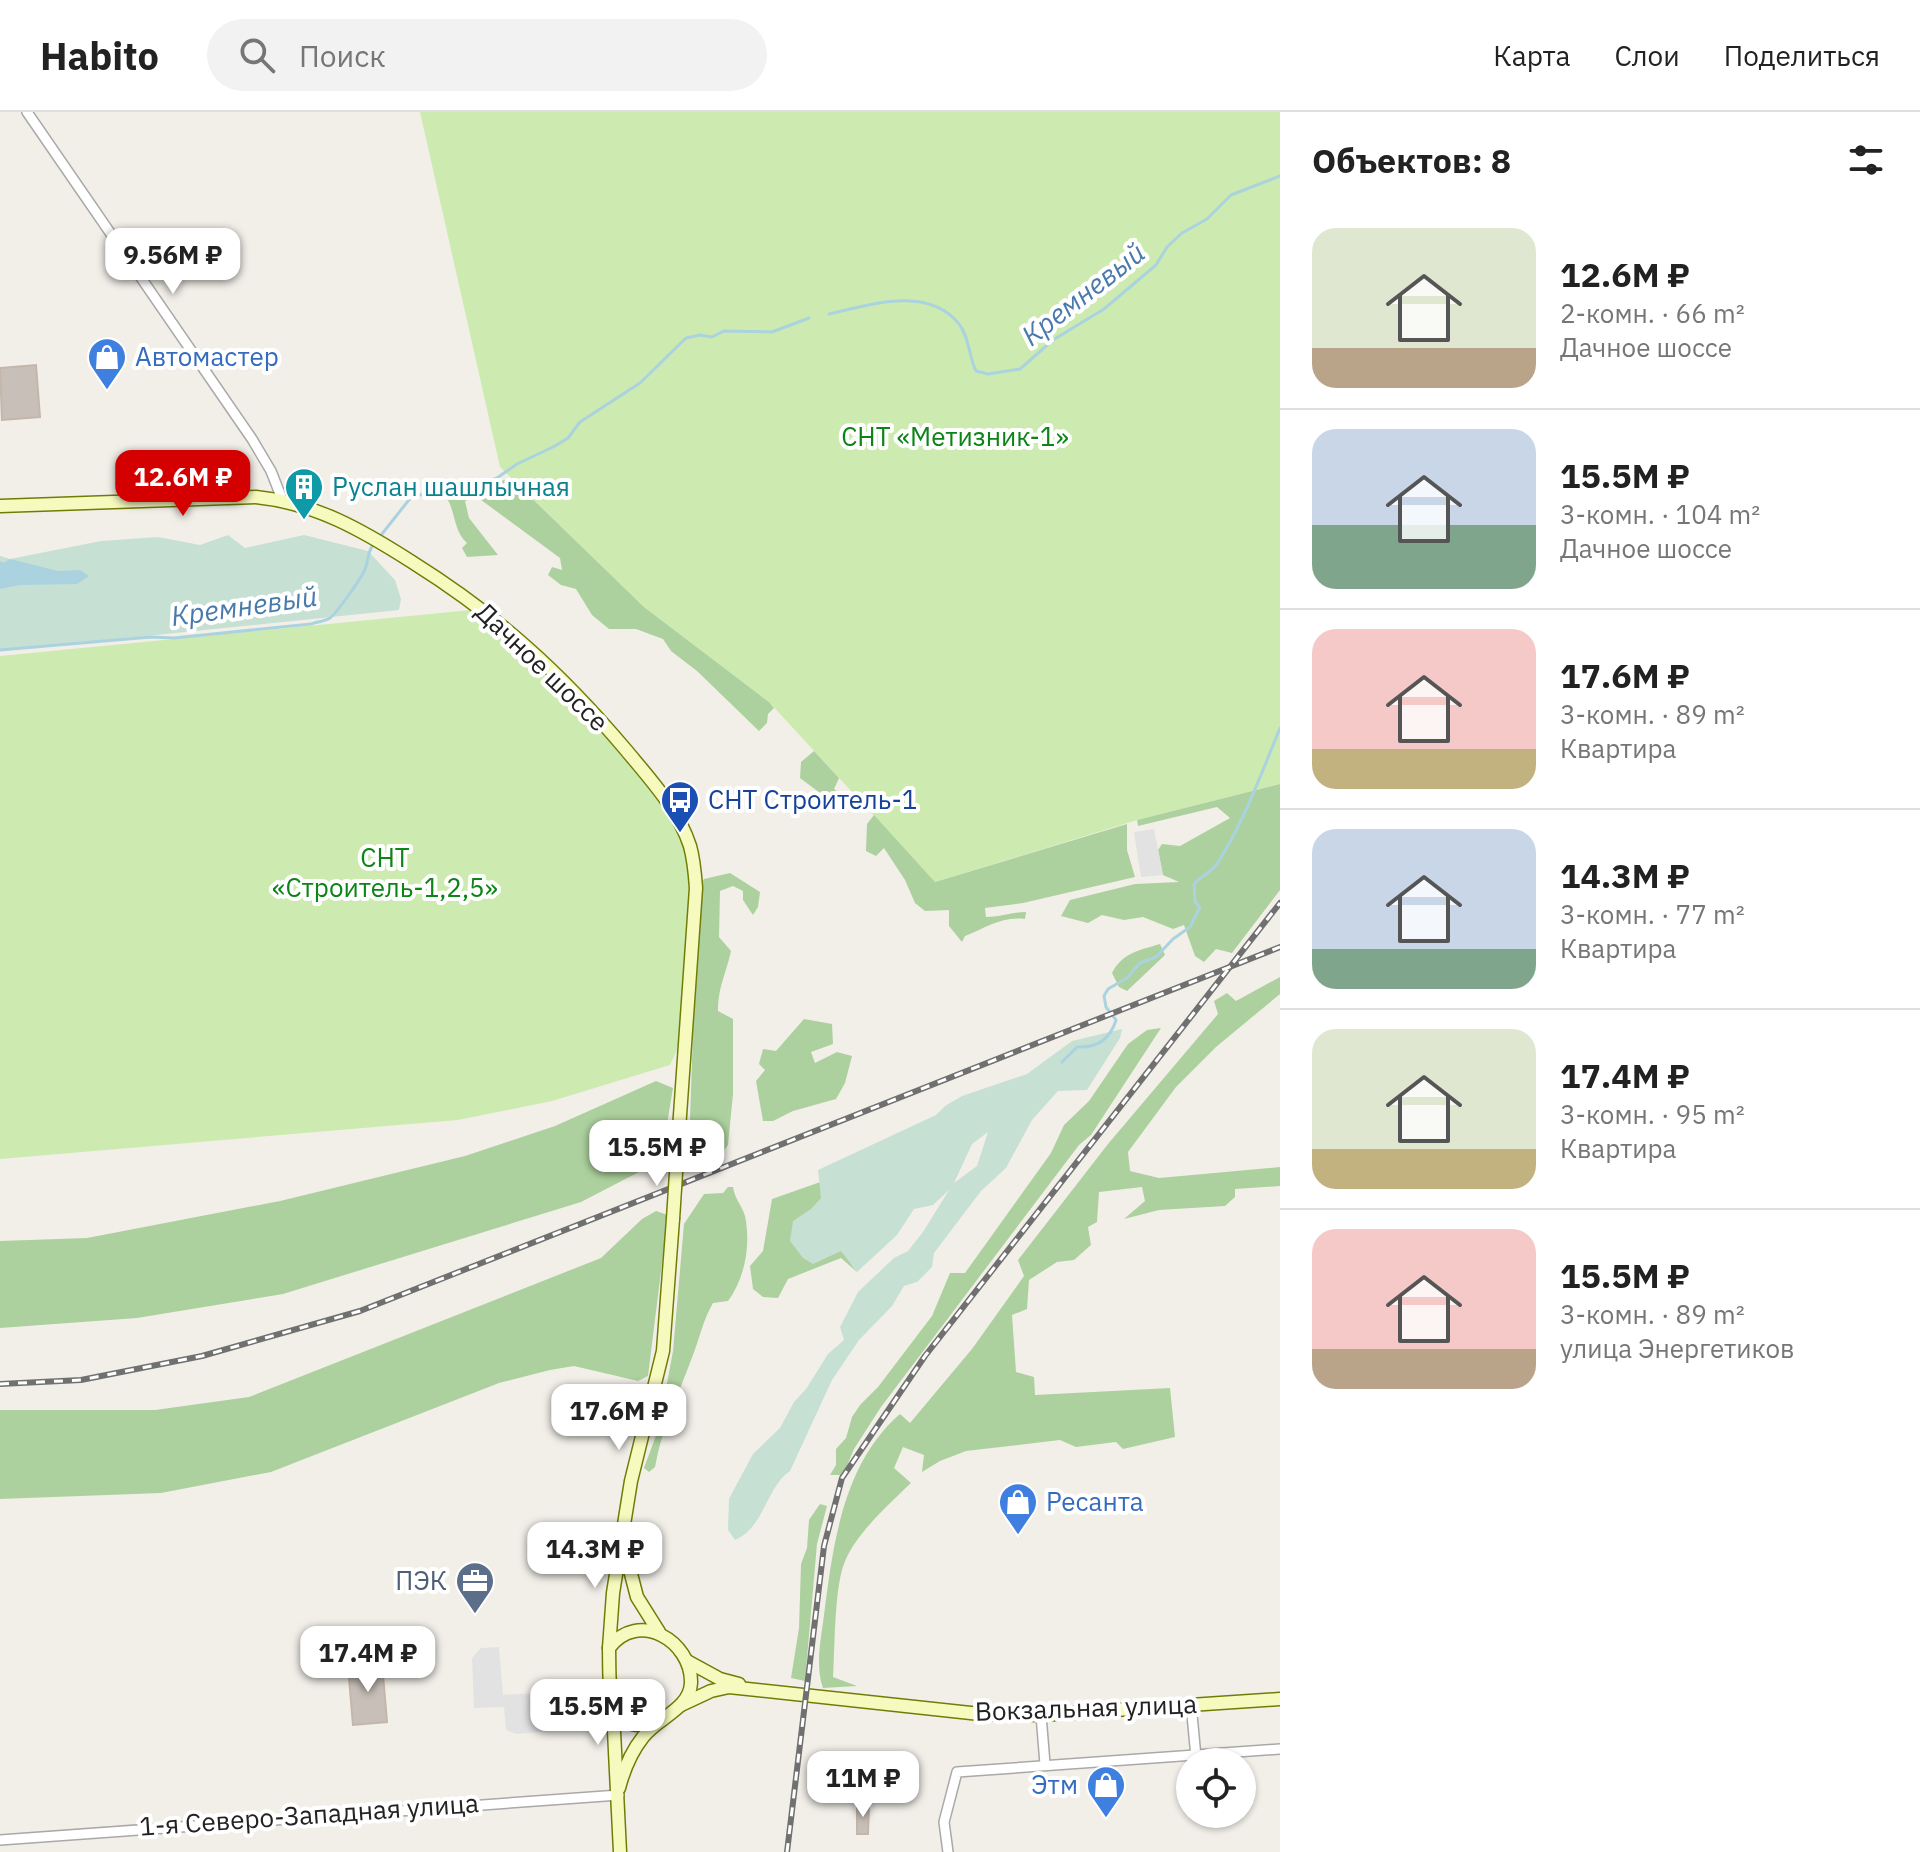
<!DOCTYPE html>
<html lang="ru">
<head>
<meta charset="utf-8">
<style>
  body { margin:0; font-family:"IBM Plex Sans",sans-serif; background:#f2f2f2; color:#222; height:100vh; display:flex; flex-direction:column; font-size:30px; white-space:nowrap }
  * { box-sizing:border-box; margin:0 }
  p { font-size:26px; color:#767676 }
  .icon { flex:none; width:44px; height:44px; fill:none; stroke:currentColor; stroke-width:2; stroke-linecap:round; stroke-linejoin:round }
  .map { position:relative; flex:1; overflow:hidden }
  .side { display:flex; flex-direction:column; background:#fff; width:640px }
  .side>* { flex:none }
  .tools { position:absolute; left:1176px; top:1636px; display:grid; gap:16px }
  .tools a { display:grid; place-items:center; width:80px; height:80px; border-radius:50%; background:#fff; box-shadow:0 2px 6px #0004; font-size:40px }
  .price { position:absolute; translate:-50% -68px; padding:0 18px; border-radius:16px; background:#fff; color:#222; font-size:26px; line-height:52px; filter:drop-shadow(0 2px 4px #0008) }
  .price::after { content:''; position:absolute; left:50%; top:48px; width:24px; height:18px; margin-left:-12px; background:inherit; clip-path:polygon(0 0,100% 0,50% 100%) }
  .price.selected { background:#d40000; color:#fff }
  ul { padding:0; list-style:none }
  li { display:flex; align-items:center; gap:24px; height:200px; padding:0 32px }
  li+li { border-top:2px solid #e0e0e0 }
  li span { display:grid; place-items:center; flex:none; width:224px; height:160px; border-radius:24px; color:#555 }
  li>.icon { margin-inline-start:auto }
  span .icon { width:96px; height:96px; fill:#fffc; stroke-width:1 }
  li b { font-size:34px }
  h2 { display:flex; justify-content:space-between; align-items:center; height:96px; padding:0 32px; font-size:34px }
  header { display:flex; align-items:center; gap:48px; box-sizing:border-box; height:112px; padding:0 40px; background:#fff; border-bottom:2px solid #e0e0e0 }
  header strong { font-size:38px }
  nav { display:flex; gap:44px; margin-inline-start:auto; font-size:28px }
  .search { width:560px; height:72px; background:#f2f2f2; display:flex; align-items:center; gap:20px; box-sizing:border-box; padding:0 28px; border-radius:44px; color:#767676; font-size:30px }
  main { display:flex; flex:1; min-height:0 }
  .map>svg:first-child { display:block }
  .grass { fill:#cdebb0 }
  .forest { fill:#add19e }
  .wetland { fill:#c6e0d4; fill-rule:evenodd }
  .parking { fill:#e2e2e2 }
  .water { fill:#aad3df }
  .lines { fill:none; stroke-linecap:round; stroke-linejoin:round }
  .stream { stroke:#aad3df; stroke-width:3 }
  .building { fill:#c7bfb8; stroke:#c4b6ab; stroke-width:2 }
  .minor-casing { stroke:#a9a9a9; stroke-width:12 }
  .secondary-casing { stroke:#707d05; stroke-width:15 }
  .minor { stroke:#fff; stroke-width:9 }
  .secondary { stroke:#f7fabf; stroke-width:12 }
  .rail-casing { stroke:#707070; stroke-width:6 }
  .rail { stroke:#fff; stroke-width:3; stroke-dasharray:9; stroke-linecap:butt }
  .secondary-bridge-casing { stroke:#707d05; stroke-width:15; stroke-linecap:butt }
  .secondary-bridge { stroke:#f7fabf; stroke-width:12 }
  .labels { text-anchor:middle; stroke-width:8; stroke-linejoin:round; paint-order:stroke }
  .shop-label { font-size:26px; fill:#366cbe; stroke:#fff; text-anchor:start }
  .park-label { font-size:26px; fill:#0c8416; stroke:#fff }
  .culture-label { font-size:26px; fill:#0d838f; stroke:#fff; text-anchor:start }
  .street-label { font-size:26px; fill:#222; stroke:#fff }
  .transit-label { font-size:26px; fill:#164399; stroke:#fff; text-anchor:start }
  .service-label { font-size:26px; fill:#4e5e75; stroke:#fff; text-anchor:end }
  .water-label { font-size:28px; font-style:italic; fill:#4a7aab; stroke:#fff }
</style>
</head>
<body>
<header>
<strong>Habito</strong>
<div class="search"><svg class="icon" aria-label="search" viewBox="0 0 24 24"><circle cx="10" cy="10" r="6"/><path d="M15 15l6 6"/></svg>Поиск</div>
<nav><a>Карта</a><a>Слои</a><a>Поделиться</a></nav>
</header>
<main>
<div class="map">
<svg width="1280" height="1740" viewBox="0 0 1280 1740">
  <rect width="100%" height="100%" fill="#f2efe9"/>
  <g class="grass">
    <polygon points="420,0 1280,0 1280,672 1137,708 935,770 769,590 644,495 500,355"/>
    <polygon points="471,498 490,507 564,573 653,675 681,724 692,769 679,934 670,953 552,989 458,1008 0,1047 0,544"/>
  </g>
  <g class="forest">
    <path d="M511,366l133,129 125,95 5,6 -6,6 -1,9 -8,8 -62,-60 -26,-20 -8,-12 -27,-10h-27l-17,-14 -16,-26 -15,-4 -13,-10 4,-8 10,3 -2,-12 -83,-61 -12,4 4,17 29,37 -31,2 -5,-9 5,-5c-13,-12 -11,-27 -19,-43l12,-7z"/>
    <polygon points="814,639 839,666 834,677 850,690 840,696 800,666 801,650"/>
    <polygon points="1280,672 1280,778 1232,841 1216,837 1204,850 1195,844 1184,813 1173,817 1143,805 1124,808 1102,803 1088,811 1061,804 1070,788 1135,772 1179,770 1163,763 1158,738 1162,732 1180,734 1230,706 1217,695 1138,714 1137,708"/>
    <path d="M874,703l61,67 192,-58v26l8,27 -112,26 -38,5 1,9c14,0 26,-5 40,-5l-1,7c-24,-3 -39,9 -60,17l-3,6 -13,-16v-16l-24,1 -10,-8 -10,-23 -21,-32 -8,8 -10,-5 1,-27z"/>
    <path d="M730,761l30,19 -2,15 -5,8 -10,-15v-9l-10,-5 -13,5 -1,46 12,14c-5,23 -13,36 -13,60l15,8v75l-5,51 -11,15 -17,10 4,-16 -14,-35 8,-231 6,-9z"/>
    <path d="M1160,832l5,11 -38,36 -8,-4 -7,-14c10,-20 28,-23 48,-29z"/>
    <path d="M1280,865v17l-64,53 -40,40 -48,65 2,19 29,7 121,-11v19l-45,3v8l-10,9 -66,4 -35,9 21,-18 -3,-14 -43,5 -2,30 -9,5 3,18 -17,15 -17,2 -28,18 -2,29 -15,6 4,57 18,5 1,18 135,-7 5,49 -52,12 -7,-7 -40,5 -16,-7 -94,11 -26,10 -18,11 2,-17 -21,-8 -9,21 17,15c-21,20 -53,49 -65,76 -12,24 -11,88 -13,118l24,9 -34,2c-8,-23 -2,-49 1,-73 9,-70 19,-152 76,-201l10,9 62,-74 52,-73 -6,-16 90,-116 110,-130 -4,-13 13,-8 9,8z"/>
    <polygon points="804,907 832,912 833,932 811,940 815,951 837,940 852,944 845,971 836,987 793,999 773,1009 763,1009 756,969 765,958 759,952 763,937 776,939"/>
    <polygon points="1161,916 1091,1023 1079,1033 881,1295 854,1337 843,1363 830,1363 836,1353 836,1337 846,1326 852,1305 860,1293 878,1275 932,1204 950,1161 965,1161 1051,1041 1064,1013 1089,989 1128,932 1147,918"/>
    <polygon points="656,969 673,976 664,1030 639,1060 581,1090 283,1182 137,1206 0,1216 0,1129 87,1126 280,1089 465,1044 555,1014"/>
    <polygon points="843,1062 852,1153 857,1160 841,1146 788,1167 778,1186 763,1185 753,1177 750,1154 763,1139 772,1087"/>
    <path d="M728,1075h5c2,13 9,18 12,29 6,29 0,62 -17,85l-15,2c-10,17 -13,34 -20,52 -14,38 -31,72 -38,112l-6,5 -5,-4 24,-65 -3,-9 8,-43 11,-127 20,-30 19,-1z"/>
    <polygon points="656,1099 668,1103 648,1264 638,1269 574,1254 550,1258 499,1271 271,1360 161,1381 0,1387 0,1298 155,1298 249,1285 601,1146 642,1107"/>
    <polygon points="820,1392 827,1394 817,1432 805,1569 791,1566 799,1516 801,1452 807,1436 809,1408"/>
  </g>
  <g class="wetland">
    <polygon points="228,423 245,436 304,423 368,439 395,468 401,487 399,498 0,539 0,444 10,447 101,429 158,425 200,433"/>
    <path d="M1122,917l-2,9 -33,52 -29,1 -26,29 -26,48 -25,23 -47,62 -2,14 -15,15 -13,4 -12,20 -33,34 -27,40 -42,91c-24,16 -25,56 -55,69l-7,-10 1,-31 10,-19 14,-26 27,-26 14,-26 12,-13 22,-35 16,-14 -4,-13 18,-35 36,-34 14,-7 15,-19 26,-42 -16,15 -19,4 -17,26 -40,37 -16,-21 -28,13 -10,-6 -13,-17 3,-20 18,-12 10,-11 -3,-28 118,-55 9,-9 17,-10 65,-22 45,-33zM988,1020l-11,34 -23,17 18,-39z"/>
  </g>
  <g class="parking">
    <polygon points="1154,717 1163,763 1141,765 1134,720"/>
    <polygon points="499,1535 503,1583 588,1578 590,1616 516,1622 506,1618 504,1595 474,1596 472,1546 481,1536"/>
  </g>
  <polygon class="water" points="10,447 58,459 80,458 89,464 77,472 20,473 0,477 0,449 3,451"/>
  <g class="lines">
    <g class="stream">
      <path d="M829,202c40,-9 99,-29 130,10 10,12 10,33 17,47l12,3 32,-5 33,-29 51,-31 52,-44 11,-18 15,-14 25,-14 24,-24 49,-19"/>
      <polyline points="378,427 412,384 468,377 497,366 517,352 555,334 568,326 580,310 640,271 686,226 700,223 712,225 724,219 772,220 809,206"/>
      <path d="M0,538l151,-13 23,1 137,-14c5,-2 15,-3 19,-6 5,-3 33,-42 35,-49 4,-9 2,-16 8,-24"/>
      <path d="M1062,950l15,-15c20,1 33,-7 39,-27l-10,-13 -2,-11 4,-7 19,-11 13,-15 16,-6 17,-18 17,-12 10,-20 -5,-5 -1,-18c7,-8 17,-12 23,-20 27,-42 44,-90 63,-136"/>
    </g>
  </g>
  <g class="building">
    <polygon points="36,253 40,305 2,308 0,256"/>
    <polygon points="382,1551 387,1610 353,1613 348,1554"/>
    <polygon points="857,1693 869,1693 868,1722 857,1722"/>
  </g>
  <g class="lines">
    <g class="minor-casing">
      <g id="minor">
        <polyline points="27,0 252,327 271,359 282,387"/>
        <polyline points="1191,1592 1196,1645"/>
        <polyline points="1041,1603 1045,1652"/>
        <polyline points="0,1728 619,1683"/>
        <polyline points="948,1740 944,1710 957,1660 1280,1637"/>
      </g>
    </g>
    <g class="secondary-casing">
      <g id="secondary">
        <path d="M0,394l256,-9c59,6 106,33 156,65 86,54 148,110 214,188 24,29 52,59 64,96 4,14 5,28 6,42l-19,270"/>
        <polyline points="624,1435 637,1485 659,1520"/>
        <polyline points="609,1536 613,1481 631,1369 663,1239 673,1107"/>
        <polyline points="687,1549 720,1567 739,1572"/>
        <polyline points="681,1593 711,1579 729,1575 980,1602 1041,1603 1280,1587"/>
        <polyline points="613,1599 620,1740"/>
        <path d="M619,1676c5,-19 12,-36 24,-51 14,-19 47,-28 48,-54 1,-42 -53,-74 -82,-35 1,37 -5,90 49,74"/>
      </g>
    </g>
    <use href="#minor" class="minor"/>
    <use href="#secondary" class="secondary"/>
    <g class="rail-casing">
      <g id="rail">
        <polyline points="0,1272 81,1268 202,1244 360,1199 1280,835"/>
        <polyline points="787,1740 824,1434 842,1366 925,1244 1280,791"/>
      </g>
    </g>
    <use href="#rail" class="rail"/>
    <g class="secondary-bridge-casing">
      <polyline id="secondary-bridge" points="673,1107 677,1046"/>
    </g>
    <use href="#secondary-bridge" class="secondary-bridge"/>
  </g>
  <defs>
    <g id="shop-pin" transform="scale(2)"><path d="M0 17L-7.5 6A9.5 9.5 0 1 1 7.5 6Z" fill="#3f7fe0" stroke="#fff"/><path d="M-5-2.5h2.3a2.7 3.5 0 0 1 5.4 0H5L5.5 6h-11ZM-1.5-2.5h3a1.5 2.3 0 0 0-3 0Z" fill="#fff"/></g>
    <g id="building-pin" transform="scale(2)"><path d="M0 17L-7.5 6A9.5 9.5 0 1 1 7.5 6Z" fill="#0f9aa8" stroke="#fff"/><path d="M-4-6H4V6H1V3H-1V6H-4ZM-2.5-4.3h1.7v1.8h-1.7ZM.8-4.3h1.7v1.8H.8ZM-2.5-1h1.7V.8h-1.7ZM.8-1h1.7V.8H.8Z" fill="#fff"/></g>
    <g id="bus-pin" transform="scale(2)"><path d="M0 17L-7.5 6A9.5 9.5 0 1 1 7.5 6Z" fill="#1a4fb4" stroke="#fff"/><path d="M-5-6H5V4H4V6H2V4H-2V6H-4V4H-5ZM-3.5-4V0h7V-4ZM-3.5 1.2v1.5H-2V1.2ZM2 1.2v1.5H3.5V1.2Z" fill="#fff"/></g>
    <g id="office-pin" transform="scale(2)"><path d="M0 17L-7.5 6A9.5 9.5 0 1 1 7.5 6Z" fill="#5c6f8a" stroke="#fff"/><path d="M-6-3h4V-5.5h4V-3h4V5H-6ZM-1-4.5V-3h2v-1.5ZM-6 0V1H6V0Z" fill="#fff"/></g>
  </defs>
  <g fill-rule="evenodd">
    <use href="#shop-pin" x="107" y="245"/>
    <use href="#building-pin" x="304" y="375"/>
    <use href="#bus-pin" x="680" y="688"/>
    <use href="#shop-pin" x="1018" y="1390"/>
    <use href="#office-pin" x="475" y="1469"/>
    <use href="#shop-pin" x="1106" y="1673"/>
  </g>
  <g class="labels">
    <g class="shop-label">
      <text x="135" y="254">Автомастер</text>
      <text x="1046" y="1399">Ресанта</text>
      <text x="1078" y="1682" text-anchor="end">Этм</text>
    </g>
    <g class="park-label">
      <text x="955" y="334">СНТ «Метизник-1»</text>
      <text x="385" y="755">СНТ<tspan x="385" dy="30">«Строитель-1,2,5»</tspan></text>
    </g>
    <g class="culture-label">
      <text x="332" y="384">Руслан шашлычная</text>
    </g>
    <g class="street-label">
      <text transform="translate(542 555) rotate(44)" y="9">Дачное шоссе</text>
      <text transform="translate(1086 1596) rotate(-2)" y="9">Вокзальная улица</text>
      <text transform="translate(309 1703) rotate(-4)" y="9">1-я Северо-Западная улица</text>
    </g>
    <g class="transit-label">
      <text x="708" y="697">СНТ Строитель-1</text>
    </g>
    <g class="service-label">
      <text x="447" y="1478">ПЭК</text>
    </g>
    <g class="water-label">
      <text transform="translate(1083 182) rotate(-38)" y="10">Кремневый</text>
      <text transform="translate(244 494) rotate(-8)" y="10">Кремневый</text>
    </g>
  </g>
</svg>
<div class="tools">
<a><svg class="icon" aria-label="locate" viewBox="0 0 24 24"><circle cx="12" cy="12" r="6"/><path d="M12 2v4M12 18v4M2 12h4M18 12h4"/></svg></a>
</div>
<b class="price" style="left:173px;top:184px">9.56M ₽</b>
<b class="price selected" style="left:183px;top:406px">12.6M ₽</b>
<b class="price" style="left:657px;top:1076px">15.5M ₽</b>
<b class="price" style="left:619px;top:1340px">17.6M ₽</b>
<b class="price" style="left:595px;top:1478px">14.3M ₽</b>
<b class="price" style="left:368px;top:1582px">17.4M ₽</b>
<b class="price" style="left:598px;top:1635px">15.5M ₽</b>
<b class="price" style="left:863px;top:1707px">11M ₽</b>
</div>
<section class="side">
<h2>Объектов: 8<svg class="icon" aria-label="filters" viewBox="0 0 24 24"><path d="M4 7h16M4 17h16"/><circle cx="9" cy="7" r="2"/><circle cx="15" cy="17" r="2"/></svg></h2>
<ul>
<li><span style="background:linear-gradient(#dfe7d0 75%,#b9a48a 0)"><svg class="icon" aria-label="home" viewBox="0 0 24 24"><path d="M3 11l9-7 9 7M6 9v11h12V9"/></svg></span><div><b>12.6M ₽</b><p>2-комн. · 66 m²</p><p>Дачное шоссе</p></div></li>
<li><span style="background:linear-gradient(#c9d6e8 60%,#7fa58c 0)"><svg class="icon" aria-label="home" viewBox="0 0 24 24"><path d="M3 11l9-7 9 7M6 9v11h12V9"/></svg></span><div><b>15.5M ₽</b><p>3-комн. · 104 m²</p><p>Дачное шоссе</p></div></li>
<li><span style="background:linear-gradient(#f6c9c9 75%,#c2b280 0)"><svg class="icon" aria-label="home" viewBox="0 0 24 24"><path d="M3 11l9-7 9 7M6 9v11h12V9"/></svg></span><div><b>17.6M ₽</b><p>3-комн. · 89 m²</p><p>Квартира</p></div></li>
<li><span style="background:linear-gradient(#c9d6e8 75%,#7fa58c 0)"><svg class="icon" aria-label="home" viewBox="0 0 24 24"><path d="M3 11l9-7 9 7M6 9v11h12V9"/></svg></span><div><b>14.3M ₽</b><p>3-комн. · 77 m²</p><p>Квартира</p></div></li>
<li><span style="background:linear-gradient(#dfe7d0 75%,#c2b280 0)"><svg class="icon" aria-label="home" viewBox="0 0 24 24"><path d="M3 11l9-7 9 7M6 9v11h12V9"/></svg></span><div><b>17.4M ₽</b><p>3-комн. · 95 m²</p><p>Квартира</p></div></li>
<li><span style="background:linear-gradient(#f6c9c9 75%,#b9a48a 0)"><svg class="icon" aria-label="home" viewBox="0 0 24 24"><path d="M3 11l9-7 9 7M6 9v11h12V9"/></svg></span><div><b>15.5M ₽</b><p>3-комн. · 89 m²</p><p>улица Энергетиков</p></div></li>
</ul>
</section>
</main>
</body>
</html>
